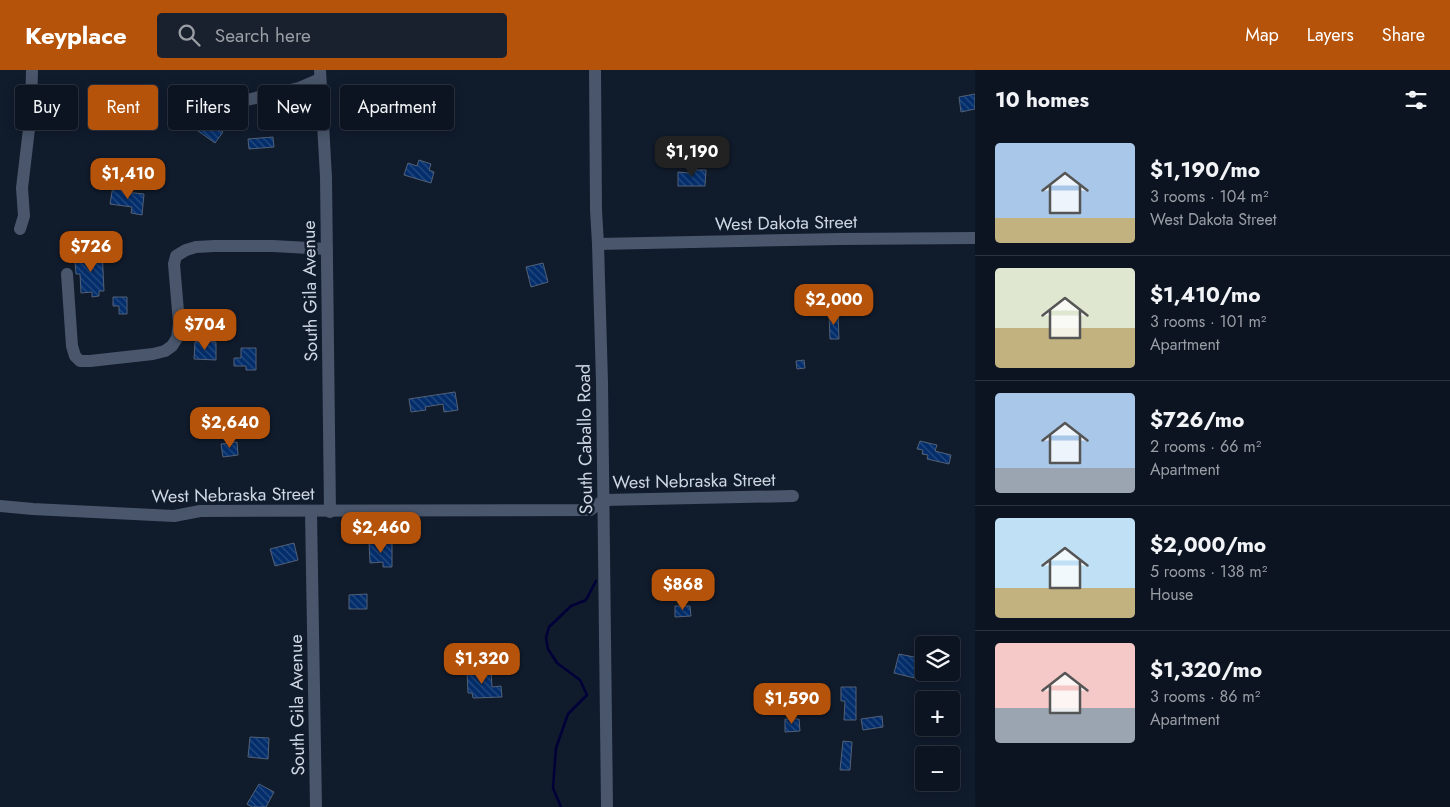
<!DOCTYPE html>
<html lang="en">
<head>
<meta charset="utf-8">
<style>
  body { margin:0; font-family:Jost,sans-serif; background:#1a212e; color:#f1f3f6; height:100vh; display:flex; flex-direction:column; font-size:19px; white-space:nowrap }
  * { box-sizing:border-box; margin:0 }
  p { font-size:16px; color:#9a9ea5 }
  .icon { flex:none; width:28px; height:28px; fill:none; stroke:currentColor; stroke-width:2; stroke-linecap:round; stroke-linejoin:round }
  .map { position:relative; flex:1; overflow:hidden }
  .drawer { display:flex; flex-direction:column; background:#0c1421; width:475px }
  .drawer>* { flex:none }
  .top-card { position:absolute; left:15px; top:15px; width:475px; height:45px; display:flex; gap:10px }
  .controls { position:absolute; left:915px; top:566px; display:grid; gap:10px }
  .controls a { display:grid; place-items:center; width:45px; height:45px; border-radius:5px; background:#0c1421; box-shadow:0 2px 12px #0003,0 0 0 1px #2c333f; font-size:25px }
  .price { position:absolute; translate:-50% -42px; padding:0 11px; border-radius:10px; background:#b45309; color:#fff; font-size:16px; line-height:32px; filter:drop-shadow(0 1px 2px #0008) }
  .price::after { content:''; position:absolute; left:50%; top:30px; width:15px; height:11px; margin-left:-8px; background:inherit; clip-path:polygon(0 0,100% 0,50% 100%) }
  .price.on { background:#222; color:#fff }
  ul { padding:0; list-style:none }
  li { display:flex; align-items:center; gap:15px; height:125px; padding:0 20px }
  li+li { border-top:1px solid #2c333f }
  li span { display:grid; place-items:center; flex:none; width:140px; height:100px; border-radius:5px; color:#555 }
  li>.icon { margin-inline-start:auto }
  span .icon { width:60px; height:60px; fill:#fffc; stroke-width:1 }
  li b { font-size:21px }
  h2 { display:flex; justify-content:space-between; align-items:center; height:60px; padding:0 20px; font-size:21px }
  .pill { padding:0 18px; border-radius:5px; background:#0c1421; box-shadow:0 2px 12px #0003,0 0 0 1px #2c333f; font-size:18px; line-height:45px }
  .pill.on { background:#b45309; color:#fff }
  header { display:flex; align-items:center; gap:30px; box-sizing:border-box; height:70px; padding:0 25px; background:#b45309; color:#fff }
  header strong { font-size:24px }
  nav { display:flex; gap:28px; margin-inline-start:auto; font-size:18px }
  .search { width:350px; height:45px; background:#1a212e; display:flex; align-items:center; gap:12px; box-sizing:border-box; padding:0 18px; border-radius:5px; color:#9a9ea5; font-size:19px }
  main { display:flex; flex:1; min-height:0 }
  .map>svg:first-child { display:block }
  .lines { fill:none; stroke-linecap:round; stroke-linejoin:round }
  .stream { stroke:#000039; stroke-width:2.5 }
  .building { fill:url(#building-back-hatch); stroke:#536176 }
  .minor { stroke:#49566b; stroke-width:12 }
  .labels { text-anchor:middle; stroke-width:5; stroke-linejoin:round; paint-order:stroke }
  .street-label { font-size:18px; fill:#ced6e2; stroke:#101b2c }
</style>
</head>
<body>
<header>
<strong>Keyplace</strong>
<div class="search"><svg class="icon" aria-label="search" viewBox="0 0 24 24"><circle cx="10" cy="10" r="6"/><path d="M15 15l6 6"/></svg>Search here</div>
<nav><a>Map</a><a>Layers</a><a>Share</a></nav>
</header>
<main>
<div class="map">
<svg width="975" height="737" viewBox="0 0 975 737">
  <defs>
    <pattern id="building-back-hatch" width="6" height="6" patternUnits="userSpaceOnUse" patternTransform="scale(1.25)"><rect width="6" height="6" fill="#032e6b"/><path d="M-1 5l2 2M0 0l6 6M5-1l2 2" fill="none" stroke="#274c80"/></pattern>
  </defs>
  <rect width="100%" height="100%" fill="#101b2c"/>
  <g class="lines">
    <polyline class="stream" points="561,737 553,718 556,678 568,644 587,625 580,610 557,593 548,579 546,568 549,557 571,536 586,530 596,511"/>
  </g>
  <g class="building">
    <polygon points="975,24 975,39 961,42 959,27"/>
    <polygon points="201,34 208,40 198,51 190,45"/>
    <polygon points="202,47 223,62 215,73 194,58"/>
    <polygon points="273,67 274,77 249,79 248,69"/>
    <polygon points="419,90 431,94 429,100 434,102 431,113 404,105 408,93 417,96"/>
    <polygon points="689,100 706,100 705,116 678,116 678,102 689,103"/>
    <polygon points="113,116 126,118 125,122 144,124 142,145 131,143 132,137 110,134"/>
    <polygon points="102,180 104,221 99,221 99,226 92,227 92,222 81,223 80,204 76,204 75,191 87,191 87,181"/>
    <polygon points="543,193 548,212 531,217 526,197"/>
    <polygon points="113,227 127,227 127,244 119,244 119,236 113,236"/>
    <polygon points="838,242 839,269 830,269 829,243"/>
    <polygon points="202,271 216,272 216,290 194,289 195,272"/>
    <polygon points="241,278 256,278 256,300 246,300 246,296 234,296 234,288 241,288"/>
    <polygon points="804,290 805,298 797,299 796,291"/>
    <polygon points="455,322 458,340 444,342 443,334 425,337 426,340 411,342 409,329"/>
    <polygon points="920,371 937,375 935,381 951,385 949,394 927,389 928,385 922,384 923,380 917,379"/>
    <polygon points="237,372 238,385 223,387 221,374"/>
    <polygon points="294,473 298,490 275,496 270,479"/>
    <polygon points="369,473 392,473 392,497 383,497 383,492 370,493"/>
    <polygon points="367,524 367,539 349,539 349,525"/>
    <polygon points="675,536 690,536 691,546 675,547"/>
    <polygon points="899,584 924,589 924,602 929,602 927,611 894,603"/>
    <polygon points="491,600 492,617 501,616 502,627 473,628 472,623 468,623 467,601"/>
    <polygon points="841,617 856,617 856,650 844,650 845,631 841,631"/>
    <polygon points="882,646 883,657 863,660 861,649"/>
    <polygon points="785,649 799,649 800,661 785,662"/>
    <polygon points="250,667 269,668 268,689 248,687"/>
    <polygon points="843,671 852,672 850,700 840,700"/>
    <polygon points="259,714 274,722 266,737 252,737 247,734"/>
  </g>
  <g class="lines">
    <g class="minor">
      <polyline points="320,0 326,107 330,442"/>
      <polyline points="595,0 596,140 598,174 602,312 607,737"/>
      <polyline points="220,36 299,18 320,9"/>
      <polyline points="20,159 24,146 22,118 31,42 32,0"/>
      <polyline points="598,174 840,169 975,168"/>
      <polyline points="67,204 72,276 75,286 80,291 90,291 153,284 165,281 172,276 177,268 179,253 174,194 176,186 186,180 196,177 214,176 273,176 327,179"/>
      <polyline points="0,436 33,439 174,446 200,441 590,440 604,430 793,426"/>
      <polyline points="311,442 316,737"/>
    </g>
  </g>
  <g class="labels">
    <g class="street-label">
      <text transform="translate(786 153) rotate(-1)" y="6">West Dakota Street</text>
      <text transform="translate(310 221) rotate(-91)" y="6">South Gila Avenue</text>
      <text transform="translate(585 369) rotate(-91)" y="6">South Caballo Road</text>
      <text transform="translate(694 411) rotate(-1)" y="6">West Nebraska Street</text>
      <text transform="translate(233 425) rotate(-1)" y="6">West Nebraska Street</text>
      <text transform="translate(297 635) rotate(-91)" y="6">South Gila Avenue</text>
    </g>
  </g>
</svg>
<div class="controls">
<a><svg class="icon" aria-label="layers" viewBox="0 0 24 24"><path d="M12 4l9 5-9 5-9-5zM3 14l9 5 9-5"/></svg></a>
<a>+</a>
<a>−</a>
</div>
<b class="price on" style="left:692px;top:108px">$1,190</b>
<b class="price" style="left:128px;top:130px">$1,410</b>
<b class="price" style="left:91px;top:203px">$726</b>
<b class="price" style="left:834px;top:256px">$2,000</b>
<b class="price" style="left:205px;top:281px">$704</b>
<b class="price" style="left:230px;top:379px">$2,640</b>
<b class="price" style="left:381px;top:484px">$2,460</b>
<b class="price" style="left:683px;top:541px">$868</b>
<b class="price" style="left:482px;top:615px">$1,320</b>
<b class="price" style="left:792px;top:655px">$1,590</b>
<div class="top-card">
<a class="pill">Buy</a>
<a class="pill on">Rent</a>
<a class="pill">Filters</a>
<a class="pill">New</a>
<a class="pill">Apartment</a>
</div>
</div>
<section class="drawer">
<h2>10 homes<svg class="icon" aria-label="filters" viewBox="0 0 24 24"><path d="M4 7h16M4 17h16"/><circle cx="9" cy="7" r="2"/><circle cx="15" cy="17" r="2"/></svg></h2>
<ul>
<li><span style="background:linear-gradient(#a9c7e8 75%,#c2b280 0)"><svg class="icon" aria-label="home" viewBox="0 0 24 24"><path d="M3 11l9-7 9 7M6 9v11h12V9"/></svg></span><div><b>$1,190/mo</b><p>3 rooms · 104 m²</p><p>West Dakota Street</p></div></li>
<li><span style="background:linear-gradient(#dfe7d0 60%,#c2b280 0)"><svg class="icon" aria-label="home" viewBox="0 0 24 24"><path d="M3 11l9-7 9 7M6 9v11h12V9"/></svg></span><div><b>$1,410/mo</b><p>3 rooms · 101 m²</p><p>Apartment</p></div></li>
<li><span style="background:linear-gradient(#a9c7e8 75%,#9aa5b1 0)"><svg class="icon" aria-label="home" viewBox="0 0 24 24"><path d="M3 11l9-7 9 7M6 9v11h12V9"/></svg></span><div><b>$726/mo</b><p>2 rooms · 66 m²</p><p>Apartment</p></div></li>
<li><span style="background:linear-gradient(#bfe0f5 70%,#c2b280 0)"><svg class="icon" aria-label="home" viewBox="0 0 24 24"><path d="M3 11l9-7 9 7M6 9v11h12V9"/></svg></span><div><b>$2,000/mo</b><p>5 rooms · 138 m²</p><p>House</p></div></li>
<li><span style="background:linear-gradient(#f6c9c9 65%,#9aa5b1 0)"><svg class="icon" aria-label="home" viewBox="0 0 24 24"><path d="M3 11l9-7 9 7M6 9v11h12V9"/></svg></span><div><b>$1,320/mo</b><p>3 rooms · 86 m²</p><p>Apartment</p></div></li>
</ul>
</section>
</main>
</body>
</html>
